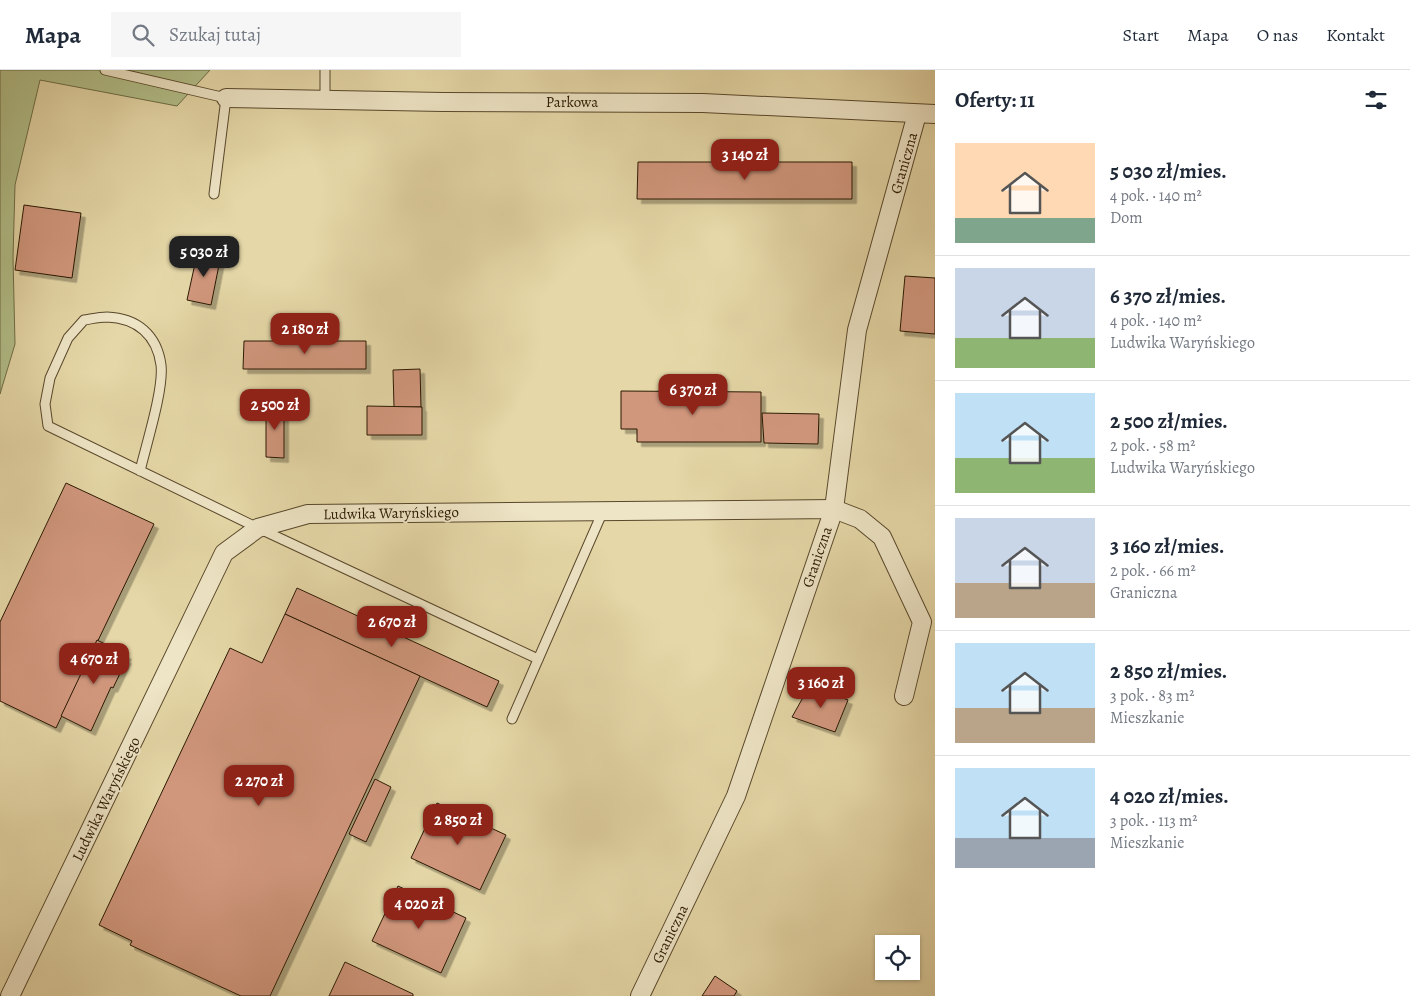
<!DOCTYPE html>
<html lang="pl">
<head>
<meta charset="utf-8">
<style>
  body { margin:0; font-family:Alegreya,serif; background:#f6f6f7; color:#1f2937; height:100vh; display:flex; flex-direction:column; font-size:19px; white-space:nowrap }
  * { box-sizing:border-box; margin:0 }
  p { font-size:16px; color:#747a83 }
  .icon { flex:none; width:28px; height:28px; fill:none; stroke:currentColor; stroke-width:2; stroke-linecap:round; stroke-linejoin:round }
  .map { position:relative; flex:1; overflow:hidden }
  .details { display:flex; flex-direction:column; background:#fff; width:475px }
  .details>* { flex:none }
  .buttons { position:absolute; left:875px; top:865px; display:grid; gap:10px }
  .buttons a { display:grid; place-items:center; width:45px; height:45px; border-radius:0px; background:#fff; box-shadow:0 1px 4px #0004; font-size:25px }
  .price { position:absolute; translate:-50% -42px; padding:0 11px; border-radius:10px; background:#8f2418; color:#fff; font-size:16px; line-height:32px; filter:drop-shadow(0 1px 2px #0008) }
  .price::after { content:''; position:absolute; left:50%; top:30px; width:15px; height:11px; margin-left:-8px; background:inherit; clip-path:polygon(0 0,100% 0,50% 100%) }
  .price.on { background:#222; color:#fff }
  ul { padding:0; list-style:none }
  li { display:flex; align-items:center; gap:15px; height:125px; padding:0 20px }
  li+li { border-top:1px solid #e0e1e3 }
  li span { display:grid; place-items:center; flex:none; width:140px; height:100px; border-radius:0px; color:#555 }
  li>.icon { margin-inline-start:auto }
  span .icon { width:60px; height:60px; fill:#fffc; stroke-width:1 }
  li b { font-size:21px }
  h2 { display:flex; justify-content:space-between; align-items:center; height:60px; padding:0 20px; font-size:21px }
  header { display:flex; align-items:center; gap:30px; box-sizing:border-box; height:70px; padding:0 25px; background:#fff; border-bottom:1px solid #e0e1e3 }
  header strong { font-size:24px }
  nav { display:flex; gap:28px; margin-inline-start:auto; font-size:18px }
  .search { width:350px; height:45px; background:#f6f6f7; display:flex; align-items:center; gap:12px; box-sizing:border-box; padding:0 18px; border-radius:0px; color:#747a83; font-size:19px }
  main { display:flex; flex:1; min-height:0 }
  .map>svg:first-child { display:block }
  .green { fill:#b2bf89; stroke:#6e6c46 }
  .building { fill:#d1977d; stroke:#2a1902; filter:url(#shadow) }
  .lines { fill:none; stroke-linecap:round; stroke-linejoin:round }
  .service-casing { stroke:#59482b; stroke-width:11 }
  .minor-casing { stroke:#59482b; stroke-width:20 }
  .service { stroke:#eee5c6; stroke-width:9 }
  .minor { stroke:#eee5c6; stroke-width:18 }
  .labels { text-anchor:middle; stroke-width:4; stroke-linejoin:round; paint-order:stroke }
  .street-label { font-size:15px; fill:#2a1902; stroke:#eee5c6 }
</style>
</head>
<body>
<header>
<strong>Mapa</strong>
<div class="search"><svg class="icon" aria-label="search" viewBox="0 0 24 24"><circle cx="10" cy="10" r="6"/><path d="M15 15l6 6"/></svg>Szukaj tutaj</div>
<nav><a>Start</a><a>Mapa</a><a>O nas</a><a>Kontakt</a></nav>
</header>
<main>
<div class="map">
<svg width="935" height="926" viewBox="0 0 935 926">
  <defs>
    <filter id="shadow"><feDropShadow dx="4.5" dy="4.5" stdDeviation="0" flood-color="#0004"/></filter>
  </defs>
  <rect width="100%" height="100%" fill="#e5d7a7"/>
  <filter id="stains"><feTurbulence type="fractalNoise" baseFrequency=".004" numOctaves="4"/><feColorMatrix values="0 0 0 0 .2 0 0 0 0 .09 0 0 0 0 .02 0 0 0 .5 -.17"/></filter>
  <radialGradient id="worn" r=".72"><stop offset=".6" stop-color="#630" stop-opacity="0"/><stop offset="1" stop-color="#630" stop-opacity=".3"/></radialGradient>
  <polygon class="green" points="0,0 210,0 177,36 40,10 15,115 13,188 15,274 0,324"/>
  <g class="building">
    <polygon points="638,92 852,92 852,129 637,129"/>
    <polygon points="24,135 81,143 72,208 15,200"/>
    <polygon points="198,180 221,185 211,235 187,230"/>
    <polygon points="905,206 935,208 935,264 900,261"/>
    <polygon points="244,271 366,271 366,299 243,299"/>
    <polygon points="420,299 421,337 394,337 393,300"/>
    <polygon points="621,321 761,322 761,372 637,372 637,359 621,359"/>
    <polygon points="266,335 284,335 284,388 266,387"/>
    <polygon points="367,336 422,337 422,365 367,365"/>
    <polygon points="762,343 819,344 818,374 764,373"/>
    <polygon points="66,413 154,454 56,658 0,631 0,552"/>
    <polygon points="297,518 499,611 487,637 285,544"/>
    <polygon points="285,544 420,606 270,926 241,926 130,875 132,871 99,855 230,578 262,593"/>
    <polygon points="97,570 127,585 125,588 127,589 113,618 111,617 91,661 61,646"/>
    <polygon points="810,615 848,630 835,662 792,647"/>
    <polygon points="375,709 391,717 366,772 349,764"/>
    <polygon points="437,733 506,765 480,820 411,788"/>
    <polygon points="398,816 466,848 441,903 372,871"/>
    <polygon points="345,892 413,924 413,926 329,926"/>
    <polygon points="715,906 737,921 734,926 702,926"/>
  </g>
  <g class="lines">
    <g class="service-casing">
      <g id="service">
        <polyline points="105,0 226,28 214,124"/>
        <polyline points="325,29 325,0"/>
        <path d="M140,401c6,-26 24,-82 21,-106 -4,-30 -24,-47 -54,-48 -8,0 -16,2 -23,3l-16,18 -18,40 -5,26 3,22 210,102 280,131"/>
        <polyline points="512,649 603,441"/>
      </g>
    </g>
    <g class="minor-casing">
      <g id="minor">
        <polyline points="226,28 443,32 703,33 935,44"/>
        <polyline points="10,926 224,483 258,458 308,444 834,439 860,449 882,467 922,552 904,626"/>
        <polyline points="640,926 736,726 834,439 857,260 917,44"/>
      </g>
    </g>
    <use href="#service" class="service"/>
    <use href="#minor" class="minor"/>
  </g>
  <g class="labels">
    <g class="street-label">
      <text x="572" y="37">Parkowa</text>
      <text transform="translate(904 93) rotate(-74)" y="5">Graniczna</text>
      <text transform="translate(391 443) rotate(-1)" y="5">Ludwika Waryńskiego</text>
      <text transform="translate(817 487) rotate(-71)" y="5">Graniczna</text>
      <text transform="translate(106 729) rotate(-64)" y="5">Ludwika Waryńskiego</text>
      <text transform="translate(670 864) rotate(-64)" y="5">Graniczna</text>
    </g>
  </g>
  <rect width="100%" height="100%" filter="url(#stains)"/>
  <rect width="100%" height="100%" fill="url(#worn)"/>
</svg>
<div class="buttons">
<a><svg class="icon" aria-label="locate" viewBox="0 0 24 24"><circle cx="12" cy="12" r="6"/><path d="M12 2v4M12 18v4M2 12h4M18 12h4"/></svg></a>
</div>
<b class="price" style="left:745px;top:111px">3 140 zł</b>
<b class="price on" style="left:204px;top:208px">5 030 zł</b>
<b class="price" style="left:305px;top:285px">2 180 zł</b>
<b class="price" style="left:693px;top:346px">6 370 zł</b>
<b class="price" style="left:275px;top:361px">2 500 zł</b>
<b class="price" style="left:392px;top:578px">2 670 zł</b>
<b class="price" style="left:94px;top:615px">4 670 zł</b>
<b class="price" style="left:821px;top:639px">3 160 zł</b>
<b class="price" style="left:259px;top:737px">2 270 zł</b>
<b class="price" style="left:458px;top:776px">2 850 zł</b>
<b class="price" style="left:419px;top:860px">4 020 zł</b>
</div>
<section class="details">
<h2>Oferty: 11<svg class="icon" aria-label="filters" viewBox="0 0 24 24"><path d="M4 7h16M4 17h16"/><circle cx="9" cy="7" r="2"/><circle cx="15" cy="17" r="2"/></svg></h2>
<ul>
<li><span style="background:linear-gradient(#ffd9b3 75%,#7fa58c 0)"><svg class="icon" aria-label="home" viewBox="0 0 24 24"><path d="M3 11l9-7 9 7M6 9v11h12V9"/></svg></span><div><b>5 030 zł/mies.</b><p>4 pok. · 140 m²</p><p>Dom</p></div></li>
<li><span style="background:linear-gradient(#c9d6e8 70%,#8fb573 0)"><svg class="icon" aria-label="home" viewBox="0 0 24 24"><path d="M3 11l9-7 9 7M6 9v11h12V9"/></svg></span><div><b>6 370 zł/mies.</b><p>4 pok. · 140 m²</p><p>Ludwika Waryńskiego</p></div></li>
<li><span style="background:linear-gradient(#bfe0f5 65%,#8fb573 0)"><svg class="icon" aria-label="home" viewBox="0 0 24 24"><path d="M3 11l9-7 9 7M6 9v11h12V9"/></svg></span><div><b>2 500 zł/mies.</b><p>2 pok. · 58 m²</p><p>Ludwika Waryńskiego</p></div></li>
<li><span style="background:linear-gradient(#c9d6e8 65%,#b9a48a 0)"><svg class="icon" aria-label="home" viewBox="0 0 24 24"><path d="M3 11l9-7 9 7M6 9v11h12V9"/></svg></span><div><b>3 160 zł/mies.</b><p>2 pok. · 66 m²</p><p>Graniczna</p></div></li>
<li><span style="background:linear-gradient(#bfe0f5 65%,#b9a48a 0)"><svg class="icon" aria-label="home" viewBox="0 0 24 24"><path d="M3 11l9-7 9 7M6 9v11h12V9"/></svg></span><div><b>2 850 zł/mies.</b><p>3 pok. · 83 m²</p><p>Mieszkanie</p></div></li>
<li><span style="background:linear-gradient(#bfe0f5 70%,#9aa5b1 0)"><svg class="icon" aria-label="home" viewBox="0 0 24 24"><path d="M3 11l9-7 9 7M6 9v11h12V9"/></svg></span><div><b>4 020 zł/mies.</b><p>3 pok. · 113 m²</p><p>Mieszkanie</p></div></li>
</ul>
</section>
</main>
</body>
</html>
